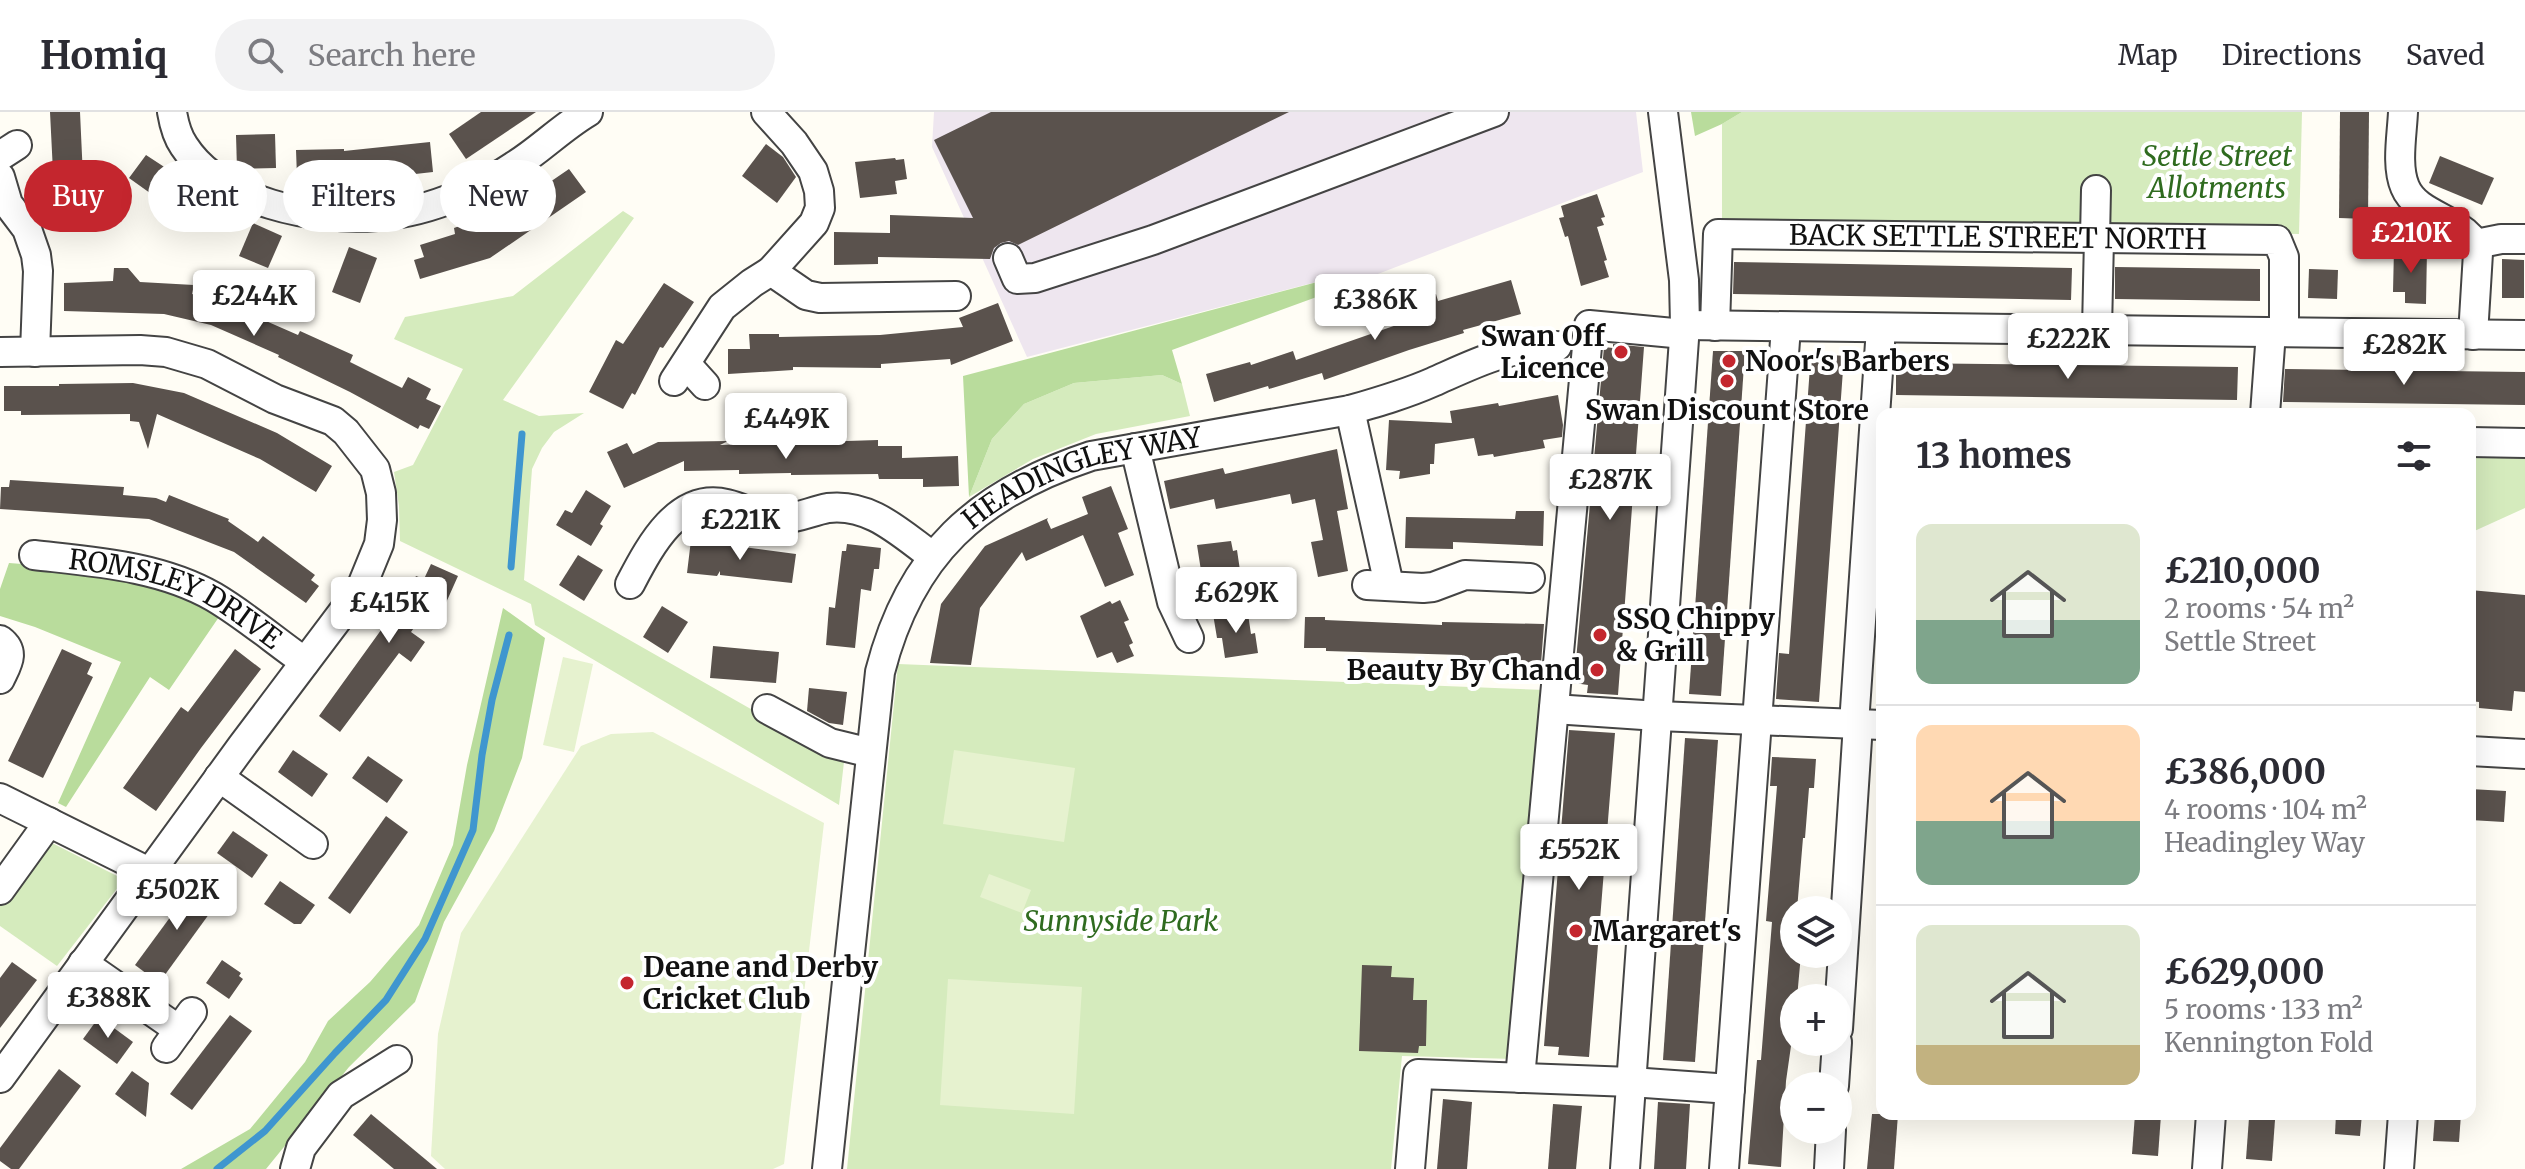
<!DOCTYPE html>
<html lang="en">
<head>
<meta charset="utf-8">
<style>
  body { margin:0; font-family:Merriweather,serif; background:#f2f2f3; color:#2b2b33; height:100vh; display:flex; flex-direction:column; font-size:30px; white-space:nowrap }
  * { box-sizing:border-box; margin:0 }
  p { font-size:26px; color:#7c7c81 }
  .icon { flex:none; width:44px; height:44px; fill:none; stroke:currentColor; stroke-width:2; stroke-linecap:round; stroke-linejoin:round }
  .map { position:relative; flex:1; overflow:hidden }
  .panel { position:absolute; left:1876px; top:296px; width:600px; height:712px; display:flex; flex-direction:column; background:#fff; border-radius:16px; box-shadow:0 8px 32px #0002 }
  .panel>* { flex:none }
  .banner { position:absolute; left:24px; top:48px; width:760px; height:72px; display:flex; gap:16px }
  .controls { position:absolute; left:1780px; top:784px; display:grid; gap:16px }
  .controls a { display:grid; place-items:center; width:72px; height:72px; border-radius:50%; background:#fff; box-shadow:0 8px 32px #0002; font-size:40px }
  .price { position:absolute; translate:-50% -68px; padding:0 18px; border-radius:8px; background:#fff; color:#222; font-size:26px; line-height:52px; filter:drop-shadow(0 2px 4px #0008) }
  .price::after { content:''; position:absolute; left:50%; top:48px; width:24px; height:18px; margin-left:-12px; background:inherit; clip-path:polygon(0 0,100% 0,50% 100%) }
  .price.selected { background:#c4262e; color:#fff }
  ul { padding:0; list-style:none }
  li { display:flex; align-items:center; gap:24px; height:200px; padding:0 40px }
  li+li { border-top:2px solid #e1e1e2 }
  li span { display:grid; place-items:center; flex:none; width:224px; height:160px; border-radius:16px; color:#555 }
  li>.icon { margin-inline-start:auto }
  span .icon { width:96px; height:96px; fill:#fffc; stroke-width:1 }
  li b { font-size:34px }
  h2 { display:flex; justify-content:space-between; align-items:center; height:96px; padding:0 40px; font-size:34px }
  .pill { padding:0 28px; border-radius:36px; background:#fff; box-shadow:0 8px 32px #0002; font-size:28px; line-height:72px }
  .pill.selected { background:#c4262e; color:#fff }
  header { display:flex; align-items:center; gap:48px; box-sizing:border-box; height:112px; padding:0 40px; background:#fff; border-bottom:2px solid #e1e1e2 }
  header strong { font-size:38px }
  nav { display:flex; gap:44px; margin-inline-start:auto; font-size:28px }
  .search { width:560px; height:72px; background:#f2f2f3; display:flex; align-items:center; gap:20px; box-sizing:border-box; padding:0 28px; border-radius:44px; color:#7c7c81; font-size:30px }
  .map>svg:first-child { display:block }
  .industrial { fill:#eee6ef }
  .green { fill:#d5ebbd }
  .forest { fill:#b9dc9c }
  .pitch { fill:#e6f2cf }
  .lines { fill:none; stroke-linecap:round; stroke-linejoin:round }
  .stream { stroke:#3f96cf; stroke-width:7 }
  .building { fill:#5a524d }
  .minor-casing { stroke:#444; stroke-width:32 }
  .minor { stroke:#fff; stroke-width:28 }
  .poi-dot { fill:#c4262e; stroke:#fff; stroke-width:3 }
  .labels { text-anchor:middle; stroke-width:8; stroke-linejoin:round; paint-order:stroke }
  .park-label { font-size:28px; font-style:italic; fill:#2f6b1f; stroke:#fff }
  .street-label { font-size:28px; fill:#111; stroke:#fff }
  .poi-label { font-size:28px; font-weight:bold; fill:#111; stroke:#fff; text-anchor:start }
</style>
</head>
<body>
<header>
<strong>Homiq</strong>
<div class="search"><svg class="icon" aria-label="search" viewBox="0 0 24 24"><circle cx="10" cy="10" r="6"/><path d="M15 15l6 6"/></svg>Search here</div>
<nav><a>Map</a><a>Directions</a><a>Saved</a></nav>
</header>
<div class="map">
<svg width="2525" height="1057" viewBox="0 0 2525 1057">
  <rect width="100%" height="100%" fill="#fffdf5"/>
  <polygon class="industrial" points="934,0 1636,0 1643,60 1344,175 1339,164 1027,245 932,35"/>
  <g class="green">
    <polygon points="1742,0 2302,0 2299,122 1722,115 1722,12"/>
    <polygon points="623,99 634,106 503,288 539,304 584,301 554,320 542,336 532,357 524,468 844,650 839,693 535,513 531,492 400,429 399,394 394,360 413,353 463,257 394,227 405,205 513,184"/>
    <polygon points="1162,263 1182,272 1190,304 1096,322 1033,347 969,385 992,327 1024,292 1074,271"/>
    <polygon points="2470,343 2525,345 2525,396 2470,421"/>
    <polygon points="898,552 1545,578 1515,947 1402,944 1391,1057 847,1057"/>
    <polygon points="48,731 54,732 119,765 119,774 57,854 0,814 0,788"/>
  </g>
  <g class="forest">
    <polygon points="1691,0 1742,0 1722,12 1695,24"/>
    <polygon points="1340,164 1344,175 1172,238 1182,272 1162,263 1074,271 1024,292 992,327 969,385 963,264"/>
    <polygon points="9,451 115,459 141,464 221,502 169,578 150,565 66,695 58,691 121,550 35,515 0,504 0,477"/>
    <polygon points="503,496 545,526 522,646 494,719 444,810 415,890 349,955 266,1057 181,1057 250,1017 305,950 328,909 370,870 419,813 453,733 467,653"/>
  </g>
  <g class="pitch">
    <polygon points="563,545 593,552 574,640 543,633"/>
    <polygon points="653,620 824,711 784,1052 773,1057 445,1057 431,1044 438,922 461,821 581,634 611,622"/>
    <polygon points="954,638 1075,656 1064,730 943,712"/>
    <polygon points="989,762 1031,778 1022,801 980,785"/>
    <polygon points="948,867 1082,875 1074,1002 940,993"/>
  </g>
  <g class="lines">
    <g class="stream">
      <polyline points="511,455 522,322"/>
      <polyline points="217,1057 265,1019 335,941 386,888 425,827 473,718 482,643 492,588 509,523"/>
    </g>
  </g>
  <g class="building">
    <polygon points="50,0 80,0 84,87 96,86 97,117 61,119 60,79 54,80"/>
    <polygon points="481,0 536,0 466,47 449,22"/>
    <polygon points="991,0 1289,0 1018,133 1009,129 1001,131 994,136 990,147 878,145 878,152 834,153 834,120 890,121 890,103 973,106 934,28"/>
    <polygon points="2340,0 2369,0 2368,107 2339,106"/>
    <polygon points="275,22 276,56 237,57 236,23"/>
    <polygon points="430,30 433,60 371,67 371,64 297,65 296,38 344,37 344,39"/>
    <polygon points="766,32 783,45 796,65 777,91 742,64"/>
    <polygon points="146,43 175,62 171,67 213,96 197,120 167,99 172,99 171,96 129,66"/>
    <polygon points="2440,44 2494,66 2482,93 2429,71"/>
    <polygon points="895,46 896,48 904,47 907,67 895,69 897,82 860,86 855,50"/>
    <polygon points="569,57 586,80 490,146 420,167 414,148 424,145 420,133 455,122 454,116 476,108 480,118"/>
    <polygon points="1597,82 1605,105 1601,106 1604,113 1597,115 1607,148 1604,149 1609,165 1581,174 1568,124 1565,125 1559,106 1564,105 1561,94"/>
    <polygon points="253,111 282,124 268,156 239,144"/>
    <polygon points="2364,124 2385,125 2384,145 2364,145"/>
    <polygon points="349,135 377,146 360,191 332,180"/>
    <polygon points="2394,137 2427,138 2426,192 2405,191 2405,180 2393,180"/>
    <polygon points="2502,147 2524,148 2524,186 2502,186"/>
    <polygon points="1734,150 2072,156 2071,188 1733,182"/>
    <polygon points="2115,155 2260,157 2260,189 2115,187"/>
    <polygon points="114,156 128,156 140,170 194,173 192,182 233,192 237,184 255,191 250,202 298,223 300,219 353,243 350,250 402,276 408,265 431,277 426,287 441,294 429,317 420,313 418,317 350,280 278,245 279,243 211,213 164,202 64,199 64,171 113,169"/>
    <polygon points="2309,157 2338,158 2337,187 2308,186"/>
    <polygon points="1511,168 1521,202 1463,218 1464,221 1409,238 1324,268 1322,261 1269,277 1268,274 1214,290 1206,262 1250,250 1251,253 1293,239 1296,248 1408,209 1403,192 1436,182 1438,189"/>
    <polygon points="664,171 694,190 663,236 660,235 635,283 632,281 623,297 589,280 616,228 623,232"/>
    <polygon points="998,191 1013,229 951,253 950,247 881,252 881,256 793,255 793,258 728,262 728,237 750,237 749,222 779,222 779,225 880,223 963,215 959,206"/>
    <polygon points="1613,232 1644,235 1618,583 1587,581 1588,573 1574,571 1604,235 1613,236"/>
    <polygon points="1713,239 1745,239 1721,584 1689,582"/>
    <polygon points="1811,241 1844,244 1819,590 1776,587 1779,541 1789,542"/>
    <polygon points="1896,251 2238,255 2237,288 1896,283"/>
    <polygon points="2285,257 2525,260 2525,293 2283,290"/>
    <polygon points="133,271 184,281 277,321 332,354 316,380 260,347 157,302 148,337 139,310 130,309 130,302 21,303 21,299 4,299 4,274 59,274 59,272"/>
    <polygon points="1558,283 1563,313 1562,325 1543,328 1545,336 1494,345 1493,342 1478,344 1474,326 1435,332 1434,352 1430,352 1430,362 1399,367 1400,359 1386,358 1389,308 1452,311 1450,299 1498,291 1499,294"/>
    <polygon points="878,328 878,334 902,334 902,346 958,344 959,374 923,375 923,367 879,367 878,362 791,363 791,361 739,362 739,358 684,359 684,349 624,376 607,340 627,331 633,342 658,330 728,329 720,333"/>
    <polygon points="1337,337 1348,397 1337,399 1348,459 1318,465 1311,430 1323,428 1315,387 1292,392 1290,382 1216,397 1214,387 1170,397 1164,369 1223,356 1225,362"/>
    <polygon points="10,368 124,375 123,383 156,386 166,390 169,383 229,407 228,409 258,430 263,424 315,463 311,468 319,474 306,491 234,440 149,407 0,397 1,375 9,375"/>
    <polygon points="1111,374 1128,417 1118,421 1134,463 1105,475 1083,423 1026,449 1022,440 980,496 971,553 930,551 941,492 985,434 1048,406 1047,408 1051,417 1088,402 1082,385"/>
    <polygon points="586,378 611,394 600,412 603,414 591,434 556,413 565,398 572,401"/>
    <polygon points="1516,399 1544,399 1543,434 1453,430 1453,437 1405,436 1406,405 1515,407"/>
    <polygon points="691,428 796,442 792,471 720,463 720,459 717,464 687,461"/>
    <polygon points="1231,429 1233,439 1237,438 1243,479 1210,486 1207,464 1202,465 1197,433"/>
    <polygon points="847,432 881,436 879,457 874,457 871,479 861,477 855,536 826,533 829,495 835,496 842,439 846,439"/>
    <polygon points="578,443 603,458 584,489 559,473"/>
    <polygon points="431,452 458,464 445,493 434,488 411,520 425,530 411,550 399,541 340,620 319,604 407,482 416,464 424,467"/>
    <polygon points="2470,478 2525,483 2525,580 2514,579 2512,599 2479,596 2479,590 2470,589"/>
    <polygon points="1120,488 1129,508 1124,510 1133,531 1129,533 1134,544 1117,551 1112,540 1097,546 1080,504 1110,489 1112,492"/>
    <polygon points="662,494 688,510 668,541 643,525"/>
    <polygon points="1213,502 1248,502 1251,522 1255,521 1258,541 1225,546 1222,526 1217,526"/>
    <polygon points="1305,505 1325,505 1325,508 1442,513 1442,510 1544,512 1541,552 1486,553 1486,549 1462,549 1462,543 1326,539 1326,536 1304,536"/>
    <polygon points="713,534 779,540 776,571 710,566"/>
    <polygon points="62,537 92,551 87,562 93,565 43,666 8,649"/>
    <polygon points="235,537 261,557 201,636 156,699 123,676 181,595 188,600"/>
    <polygon points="809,576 847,580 843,613 829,611 807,599"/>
    <polygon points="1569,618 1615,621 1589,945 1558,943 1559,935 1544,934"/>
    <polygon points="1685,626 1718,628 1695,950 1663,948"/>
    <polygon points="293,638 328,662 312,685 278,660"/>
    <polygon points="368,644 403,668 387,691 352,666"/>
    <polygon points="1772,645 1816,647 1814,676 1809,676 1805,726 1803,726 1797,798 1794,798 1794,842 1801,842 1797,886 1794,886 1794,934 1791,934 1786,969 1781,1055 1748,1052 1757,948 1761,948 1772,810 1766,809 1777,674 1770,674"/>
    <polygon points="2470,677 2506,679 2504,710 2470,708"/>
    <polygon points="386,704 408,720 350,802 328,786"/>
    <polygon points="233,719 268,743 252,766 217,741"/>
    <polygon points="280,769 315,793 301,812 294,812 264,792"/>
    <polygon points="196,770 220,787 159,871 135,853"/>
    <polygon points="222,848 241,861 239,864 243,867 229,887 206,871"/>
    <polygon points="12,850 37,868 0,916 0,866"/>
    <polygon points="1362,853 1392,854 1391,865 1414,866 1413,888 1427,888 1426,934 1419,934 1418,941 1359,939"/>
    <polygon points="230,903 252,919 192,998 170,982"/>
    <polygon points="99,905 133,930 117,952 83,927"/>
    <polygon points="59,957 81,974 19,1057 11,1057 0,1049 0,1036"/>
    <polygon points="132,959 149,971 146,1005 115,982"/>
    <polygon points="1443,987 1472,990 1467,1057 1437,1057"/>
    <polygon points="1658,990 1690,992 1686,1057 1654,1057"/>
    <polygon points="1553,992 1582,994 1576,1057 1548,1057"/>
    <polygon points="371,1002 437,1057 394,1057 353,1023"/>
    <polygon points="1872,1002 1898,1002 1894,1057 1867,1057"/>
    <polygon points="2135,1002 2161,1003 2158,1044 2132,1042"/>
    <polygon points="2336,1002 2362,1002 2360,1024 2335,1022"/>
    <polygon points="2435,1002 2461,1002 2459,1030 2433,1029"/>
    <polygon points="2249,1006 2275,1008 2272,1049 2246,1047"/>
  </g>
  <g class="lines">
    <g class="minor-casing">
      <g id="minor">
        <path d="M172,0c2,12 5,24 12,34 37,57 131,75 193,70 29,-2 57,-10 83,-21 18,-8 38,-18 54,-29 26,-16 47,-38 74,-54"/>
        <path d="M2403,0c-1,23 -7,54 2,75 13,32 66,32 73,66l-5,82"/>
        <polyline points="0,44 17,33"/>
        <polyline points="0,65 8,92 27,117 36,143 38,159 35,240"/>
        <polyline points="2095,126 2096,78"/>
        <polyline points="2476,132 2501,127 2525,127"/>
        <polyline points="1008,146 1017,167 1035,166 1153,128 1494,0"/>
        <polyline points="771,159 806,183 820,186 956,184"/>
        <polyline points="1685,213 2525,223"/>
        <path id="s1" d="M1715,214l3,-92 559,6 7,17v75"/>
        <polyline points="2097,218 2099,126"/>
        <polyline points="0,240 140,238 166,240 207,252 275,287 333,309 346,320 375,357 381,381 382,408 379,432 361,476 242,634 0,966"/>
        <polyline points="686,252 705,273"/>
        <polyline points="674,269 722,195 752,171 771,159 814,111 820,96 819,79 813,59 794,31 766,0"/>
        <polyline points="1350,298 1389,473"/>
        <polyline points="2265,302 2271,220"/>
        <polyline points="2470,330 2525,331"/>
        <polyline points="1135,336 1172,490 1189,526"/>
        <path id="s2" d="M34,443c61,7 126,11 180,42 32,19 61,44 91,65"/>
        <path d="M630,472c19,-36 47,-92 97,-80 18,4 34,15 53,15 16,0 32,-8 48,-11 42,-5 72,25 104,48"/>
        <polyline points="1367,473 1423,476 1433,475 1465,463 1530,466"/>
        <path d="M0,528c16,12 7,24 0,39"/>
        <polyline points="767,597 830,631 871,641"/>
        <polyline points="1554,597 1658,604 1882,613"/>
        <polyline points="1854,612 1881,216"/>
        <polyline points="2470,639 2525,642"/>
        <polyline points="219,665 313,732"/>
        <polyline points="0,686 149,760"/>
        <polyline points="0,778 49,710"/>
        <polyline points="83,851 179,918"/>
        <polyline points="1838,917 1858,612"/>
        <polyline points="166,936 192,900"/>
        <polyline points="1520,966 1589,213 1684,222"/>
        <polyline points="1834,974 1837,930"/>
        <polyline points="295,1057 301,1036 341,983 397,948"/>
        <path id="s3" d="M827,1057l53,-497c30,-118 97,-178 211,-216l259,-46c28,-8 56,-16 83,-28 43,-19 75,-36 124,-36"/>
        <polyline points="1410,1057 1418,962 1631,970 1730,977"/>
        <polyline points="1625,1057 1685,213 1684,168 1663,0"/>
        <polyline points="1724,1057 1786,215"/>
        <polyline points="1829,1057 1831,1018"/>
        <polyline points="2207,1057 2211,1002"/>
        <polyline points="2399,1057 2403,1002"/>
      </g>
    </g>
    <use href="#minor" class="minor"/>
  </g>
  <g class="poi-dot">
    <circle cx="1621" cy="240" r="8"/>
    <circle cx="1729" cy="249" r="8"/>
    <circle cx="1727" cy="269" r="8"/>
    <circle cx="1600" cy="523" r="8"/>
    <circle cx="1597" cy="558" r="8"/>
    <circle cx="1576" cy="819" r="8"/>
    <circle cx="627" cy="871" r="8"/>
  </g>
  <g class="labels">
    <g class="park-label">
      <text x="2217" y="54">Settle Street<tspan x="2217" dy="32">Allotments</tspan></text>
      <text x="1121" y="819">Sunnyside Park</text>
    </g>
    <g class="street-label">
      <text dy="10" stroke="none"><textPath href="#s1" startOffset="372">BACK SETTLE STREET NORTH</textPath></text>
      <text dy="10" stroke="none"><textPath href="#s3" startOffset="802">HEADINGLEY WAY</textPath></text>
      <text dy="10" stroke="none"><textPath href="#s2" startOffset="150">ROMSLEY DRIVE</textPath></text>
    </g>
    <g class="poi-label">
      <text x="1605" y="234" text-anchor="end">Swan Off<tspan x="1605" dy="32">Licence</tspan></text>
      <text x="1745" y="259">Noor's Barbers</text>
      <text x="1727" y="308" text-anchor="middle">Swan Discount Store</text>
      <text x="1616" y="517">SSQ Chippy<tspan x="1616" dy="32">&amp; Grill</tspan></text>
      <text x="1581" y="568" text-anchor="end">Beauty By Chand</text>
      <text x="1592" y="829">Margaret's</text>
      <text x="643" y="865">Deane and Derby<tspan x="643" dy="32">Cricket Club</tspan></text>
    </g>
  </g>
</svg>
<div class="controls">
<a><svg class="icon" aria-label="layers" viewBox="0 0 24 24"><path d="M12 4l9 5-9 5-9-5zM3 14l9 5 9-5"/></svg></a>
<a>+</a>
<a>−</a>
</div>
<b class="price selected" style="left:2411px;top:163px">£210K</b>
<b class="price" style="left:254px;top:226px">£244K</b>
<b class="price" style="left:1375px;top:230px">£386K</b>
<b class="price" style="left:2068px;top:269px">£222K</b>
<b class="price" style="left:2404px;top:275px">£282K</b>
<b class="price" style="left:786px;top:349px">£449K</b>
<b class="price" style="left:1610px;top:410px">£287K</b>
<b class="price" style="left:740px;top:450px">£221K</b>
<b class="price" style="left:1236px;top:523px">£629K</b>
<b class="price" style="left:389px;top:533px">£415K</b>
<b class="price" style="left:1579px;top:780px">£552K</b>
<b class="price" style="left:177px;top:820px">£502K</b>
<b class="price" style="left:108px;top:928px">£388K</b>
<div class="banner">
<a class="pill selected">Buy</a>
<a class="pill">Rent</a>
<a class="pill">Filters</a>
<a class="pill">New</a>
</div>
<section class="panel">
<h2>13 homes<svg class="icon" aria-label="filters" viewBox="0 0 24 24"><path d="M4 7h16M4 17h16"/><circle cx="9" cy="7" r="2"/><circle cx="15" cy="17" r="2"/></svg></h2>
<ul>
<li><span style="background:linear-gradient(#dfe7d0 60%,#7fa58c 0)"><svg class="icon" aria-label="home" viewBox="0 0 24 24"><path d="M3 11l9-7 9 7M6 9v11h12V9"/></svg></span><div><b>£210,000</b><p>2 rooms · 54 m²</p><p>Settle Street</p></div></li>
<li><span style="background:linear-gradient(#ffd9b3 60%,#7fa58c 0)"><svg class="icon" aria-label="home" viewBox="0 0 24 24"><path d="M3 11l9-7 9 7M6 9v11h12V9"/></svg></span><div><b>£386,000</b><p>4 rooms · 104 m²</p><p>Headingley Way</p></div></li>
<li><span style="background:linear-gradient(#dfe7d0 75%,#c2b280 0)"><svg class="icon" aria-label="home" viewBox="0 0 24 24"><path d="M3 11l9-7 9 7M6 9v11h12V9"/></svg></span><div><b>£629,000</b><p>5 rooms · 133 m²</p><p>Kennington Fold</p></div></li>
</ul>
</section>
</div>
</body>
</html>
